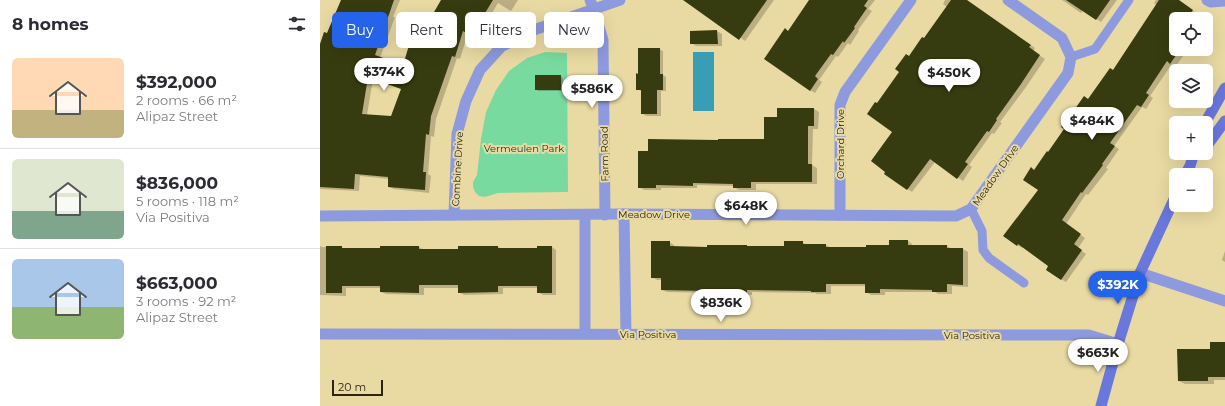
<!DOCTYPE html>
<html lang="en">
<head>
<meta charset="utf-8">
<style>
  body { margin:0; font-family:Montserrat,sans-serif; background:#f2f2f3; color:#2b2b33; height:100vh; display:flex; flex-direction:column; font-size:15px; white-space:nowrap }
  * { box-sizing:border-box; margin:0 }
  p { font-size:13px; color:#7c7c81 }
  .icon { flex:none; width:22px; height:22px; fill:none; stroke:currentColor; stroke-width:2; stroke-linecap:round; stroke-linejoin:round }
  .map { position:relative; flex:1; overflow:hidden }
  .details { display:flex; flex-direction:column; background:#fff; width:320px }
  .details>* { flex:none }
  .top-card { position:absolute; left:12px; top:12px; width:380px; height:36px; display:flex; gap:8px }
  .tools { position:absolute; left:849px; top:12px; display:grid; gap:8px }
  .tools a { display:grid; place-items:center; width:44px; height:44px; border-radius:6px; background:#fff; box-shadow:0 4px 16px #0002; font-size:20px }
  .scale { position:absolute; left:12px; bottom:10px; width:51px; box-sizing:border-box; padding-left:4px; border:2px solid #2b250f; border-top:0; font-size:11px; line-height:14px; white-space:nowrap; color:#2b250f; -webkit-text-stroke:3px #e9daa3; paint-order:stroke }
  .price { position:absolute; translate:-50% -34px; padding:0 9px; border-radius:14px; background:#fff; color:#222; font-size:13px; line-height:26px; filter:drop-shadow(0 1px 2px #0008) }
  .price::after { content:''; position:absolute; left:50%; top:24px; width:12px; height:9px; margin-left:-6px; background:inherit; clip-path:polygon(0 0,100% 0,50% 100%) }
  .price.selected { background:#2563eb; color:#fff }
  ul { padding:0; list-style:none }
  li { display:flex; align-items:center; gap:12px; height:100px; padding:0 12px }
  li+li { border-top:1px solid #e1e1e2 }
  li span { display:grid; place-items:center; flex:none; width:112px; height:80px; border-radius:6px; color:#555 }
  li>.icon { margin-inline-start:auto }
  span .icon { width:48px; height:48px; fill:#fffc; stroke-width:1 }
  li b { font-size:17px }
  h2 { display:flex; justify-content:space-between; align-items:center; height:48px; padding:0 12px; font-size:17px }
  .tag { padding:0 14px; border-radius:6px; background:#fff; box-shadow:0 4px 16px #0002; font-size:14px; line-height:36px }
  .tag.selected { background:#2563eb; color:#fff }
  main { display:flex; flex:1; min-height:0 }
  .map>svg:first-child { display:block }
  .green { fill:#79da9f }
  .water { fill:#399eb5 }
  .shadow { fill:#0003; fill-rule:evenodd }
  .building { fill:#373c10; fill-rule:evenodd }
  .lines { fill:none; stroke-linecap:round; stroke-linejoin:round }
  .service { stroke:#8d9add; stroke-width:9 }
  .minor { stroke:#8d9add; stroke-width:11 }
  .tertiary { stroke:#8d9add; stroke-width:11 }
  .secondary { stroke:#6a77db; stroke-width:11 }
  .labels { text-anchor:middle; stroke-width:4; stroke-linejoin:round; paint-order:stroke }
  .street-label { font-size:10px; fill:#2b250f; stroke:#e9daa3 }
  .park-label { font-size:10px; fill:#013d20; stroke:#e9daa3 }
</style>
</head>
<body>
<main>
<section class="details">
<h2>8 homes<svg class="icon" aria-label="filters" viewBox="0 0 24 24"><path d="M4 7h16M4 17h16"/><circle cx="9" cy="7" r="2"/><circle cx="15" cy="17" r="2"/></svg></h2>
<ul>
<li><span style="background:linear-gradient(#ffd9b3 65%,#c2b280 0)"><svg class="icon" aria-label="home" viewBox="0 0 24 24"><path d="M3 11l9-7 9 7M6 9v11h12V9"/></svg></span><div><b>$392,000</b><p>2 rooms · 66 m²</p><p>Alipaz Street</p></div></li>
<li><span style="background:linear-gradient(#dfe7d0 65%,#7fa58c 0)"><svg class="icon" aria-label="home" viewBox="0 0 24 24"><path d="M3 11l9-7 9 7M6 9v11h12V9"/></svg></span><div><b>$836,000</b><p>5 rooms · 118 m²</p><p>Via Positiva</p></div></li>
<li><span style="background:linear-gradient(#a9c7e8 60%,#8fb573 0)"><svg class="icon" aria-label="home" viewBox="0 0 24 24"><path d="M3 11l9-7 9 7M6 9v11h12V9"/></svg></span><div><b>$663,000</b><p>3 rooms · 92 m²</p><p>Alipaz Street</p></div></li>
</ul>
</section>
<div class="map">
<svg width="905" height="406" viewBox="0 0 905 406">
  <rect width="100%" height="100%" fill="#e9daa3"/>
  <polygon class="green" points="225,52 247,53 248,192 178,193 165,197 159,196 155,192 153,187 153,182 157,175 161,139 166,112 176,90 189,71 207,58"/>
  <rect class="water" x="373" y="52" width="21" height="59"/>
  <g class="shadow">
    <path d="M22,0h58l-7,17h2l-15,41 24,8 39,-66h75l-7,11 -13,-8 -21,35 -9,-5 -8,26 -3,-1 -21,61 -2,18 -3,-1 -3,38 3,2 -2,17 -35,-4 -5,-2v-8l-29,-3 -1,15 -39,-2v-142l8,-13zM53,79l29,10 -10,28 -25,-2z"/>
    <polygon points="381,0 454,0 425,41 376,7"/>
    <polygon points="491,0 555,0 548,9 552,11 538,30 539,31 530,45 528,43 518,57 516,56 499,80 502,82 495,93 490,90 468,32"/>
    <polygon points="625,0 646,0 715,48 713,51 725,59 706,87 680,122 682,123 674,134 672,133 649,165 652,167 643,181 615,162 592,192 565,173 573,131 558,105 590,57 604,39 627,7 623,4"/>
    <polygon points="742,0 797,0 781,22 763,10 761,13"/>
    <polygon points="836,0 858,0 877,14 874,19 856,19 856,49 868,49 856,66 852,64 830,96 833,98 826,109 822,107 794,146 799,149 786,168 788,169 768,195 766,194 746,224 765,238 758,248 766,254 746,282 741,279 730,266 703,246 702,248 697,245 719,189 715,171 729,153 745,129 751,117 768,100 793,71 837,6 834,3"/>
    <polygon points="397,31 402,34 402,46 376,46 371,43"/>
    <polygon points="339,49 343,51 343,75 346,77 346,91 341,91 341,116 326,116 322,113 321,91 317,89 319,75"/>
    <polygon points="240,76 243,78 243,91 218,91 216,89"/>
    <polygon points="494,109 499,112 498,129 493,129 492,165 497,168 497,184 436,184 436,190 419,190 414,187 414,186 377,185 377,188 341,188 341,190 324,190 319,187 329,152 399,141 445,140 458,118"/>
    <polygon points="588,241 592,244 592,246 627,246 632,249 643,249 648,252 648,287 632,286 632,294 618,294 615,292 565,292 565,295 551,295 546,292 546,286 511,286 511,294 497,294 495,293 432,292 432,295 392,294 391,293 347,292 342,290 342,280 337,280 332,277 349,242 354,245 354,247 388,248 388,246 427,246 430,247 465,247 482,242 487,245 506,245 511,248 547,248 570,246"/>
    <polygon points="0,246 2,247 21,247 25,249 99,247 104,250 139,250 163,247 178,247 183,249 218,249 232,247 236,250 236,295 223,295 218,292 218,288 183,288 183,294 144,295 139,292 139,288 104,288 104,295 66,294 61,292 61,288 26,288 26,296 0,295"/>
    <polygon points="905,251 905,262 902,260"/>
    <polygon points="905,343 905,380 894,380 894,384 865,384 859,381 891,350"/>
  </g>
  <g class="building">
    <path d="M21,0h53l-19,55 28,10 11,-36 9,2 18,-31h52l-22,36 -8,-5 -8,26 -3,-1 -21,60 -2,19 -3,-1 -3,38h3l-1,18 -37,-3v-10l-33,-3 -1,15 -34,-2v-143l4,-12 3,1zM48,77l33,12 -10,27 -29,-2z"/>
    <polygon points="363,0 447,0 419,40"/>
    <polygon points="489,0 548,0 544,6 547,8 534,27 535,28 524,43 523,41 513,55 511,54 495,76 498,79 490,91 444,59 465,28 468,31"/>
    <polygon points="631,0 647,0 711,45 709,47 720,55 701,84 676,119 677,120 669,132 667,131 645,162 648,164 637,179 610,159 587,190 564,174 565,172 551,161 572,132 547,114 555,102 557,103 579,72 575,69 586,54 589,56 602,37 604,38"/>
    <polygon points="746,0 790,0 776,20"/>
    <polygon points="839,0 859,0 873,10 867,19 856,19 856,49 859,51 850,64 847,61 826,93 829,95 821,107 817,105 790,143 795,146 782,164 783,165 762,193 761,192 742,220 761,234 754,244 762,250 741,280 726,270 728,266 698,244 697,246 683,236 718,190 703,180 711,167 714,170 727,151 728,152 744,129 741,127 749,115 750,116 764,96 768,99 790,68 793,70"/>
    <polygon points="397,30 398,44 370,44 370,31"/>
    <polygon points="318,48 340,48 340,74 343,74 343,90 337,90 337,114 321,114 321,90 316,90 316,73 318,74"/>
    <rect x="215" y="75" width="26" height="15"/>
    <polygon points="457,108 494,108 494,126 488,126 488,164 492,164 492,182 431,182 431,188 413,188 413,184 373,183 373,186 336,185 336,188 318,188 318,151 328,151 328,139 398,140 398,139 444,139 444,117 457,117"/>
    <polygon points="569,240 588,240 588,245 627,245 627,248 643,248 643,285 627,284 627,292 612,292 612,290 560,289 560,293 545,293 545,284 506,284 506,292 491,292 491,291 427,290 427,293 412,293 387,292 387,291 341,290 341,278 331,278 331,241 350,241 350,246 387,247 387,245 427,245 427,246 464,246 464,241 483,241 483,244 506,244 506,247 546,247 546,245 569,245"/>
    <polygon points="6,246 22,246 22,248 60,248 60,246 99,246 99,249 138,249 138,246 178,246 178,248 217,248 217,246 232,246 232,293 217,293 217,286 178,286 178,292 138,293 138,285 99,285 99,293 60,292 60,286 22,286 22,293 6,293"/>
    <polygon points="890,342 905,342 905,377 888,377 888,381 858,381 857,349 890,349"/>
  </g>
  <g class="lines">
    <g class="service">
      <polyline points="751,57 775,49 809,0"/>
      <polyline points="651,209 662,231 663,250 669,258 704,283"/>
    </g>
    <g class="minor">
      <polyline points="270,0 274,10 283,40 285,215"/>
      <polyline points="887,0 891,2 905,1"/>
      <polyline points="304,214 306,334"/>
      <polyline points="134,215 137,134 146,101 160,70 181,47 208,32 300,0"/>
      <polyline points="265,215 265,334"/>
      <polyline points="520,215 520,105 525,92 591,0"/>
      <polyline points="0,216 304,214 636,216 651,209 748,73 751,57 742,38 688,0"/>
      <polyline points="820,273 905,301"/>
    </g>
    <polyline class="tertiary" points="0,334 769,335 798,344"/>
    <g class="secondary">
      <polyline points="885,123 905,88"/>
      <polyline points="886,147 905,121"/>
      <polyline points="865,175 870,166 874,153"/>
      <polyline points="781,406 798,344 820,273 856,195"/>
    </g>
  </g>
  <g class="labels">
    <g class="street-label">
      <text transform="translate(520 144) rotate(-90)" y="4">Orchard Drive</text>
      <text transform="translate(284 154) rotate(-91)" y="4">Farm Road</text>
      <text transform="translate(137 169) rotate(-87)" y="4">Combine Drive</text>
      <text transform="translate(675 175) rotate(-55)" y="4">Meadow Drive</text>
      <text x="334" y="218">Meadow Drive</text>
      <text x="328" y="338">Via Positiva</text>
      <text x="652" y="339">Via Positiva</text>
    </g>
    <g class="park-label">
      <text x="204" y="152">Vermeulen Park</text>
    </g>
  </g>
</svg>
<div class="tools">
<a><svg class="icon" aria-label="locate" viewBox="0 0 24 24"><circle cx="12" cy="12" r="6"/><path d="M12 2v4M12 18v4M2 12h4M18 12h4"/></svg></a>
<a><svg class="icon" aria-label="layers" viewBox="0 0 24 24"><path d="M12 4l9 5-9 5-9-5zM3 14l9 5 9-5"/></svg></a>
<a>+</a>
<a>−</a>
</div>
<div class="scale">20 m</div>
<b class="price" style="left:64px;top:92px">$374K</b>
<b class="price" style="left:629px;top:93px">$450K</b>
<b class="price" style="left:272px;top:109px">$586K</b>
<b class="price" style="left:772px;top:141px">$484K</b>
<b class="price" style="left:426px;top:226px">$648K</b>
<b class="price selected" style="left:798px;top:305px">$392K</b>
<b class="price" style="left:401px;top:323px">$836K</b>
<b class="price" style="left:778px;top:373px">$663K</b>
<div class="top-card">
<a class="tag selected">Buy</a>
<a class="tag">Rent</a>
<a class="tag">Filters</a>
<a class="tag">New</a>
</div>
</div>
</main>
</body>
</html>
